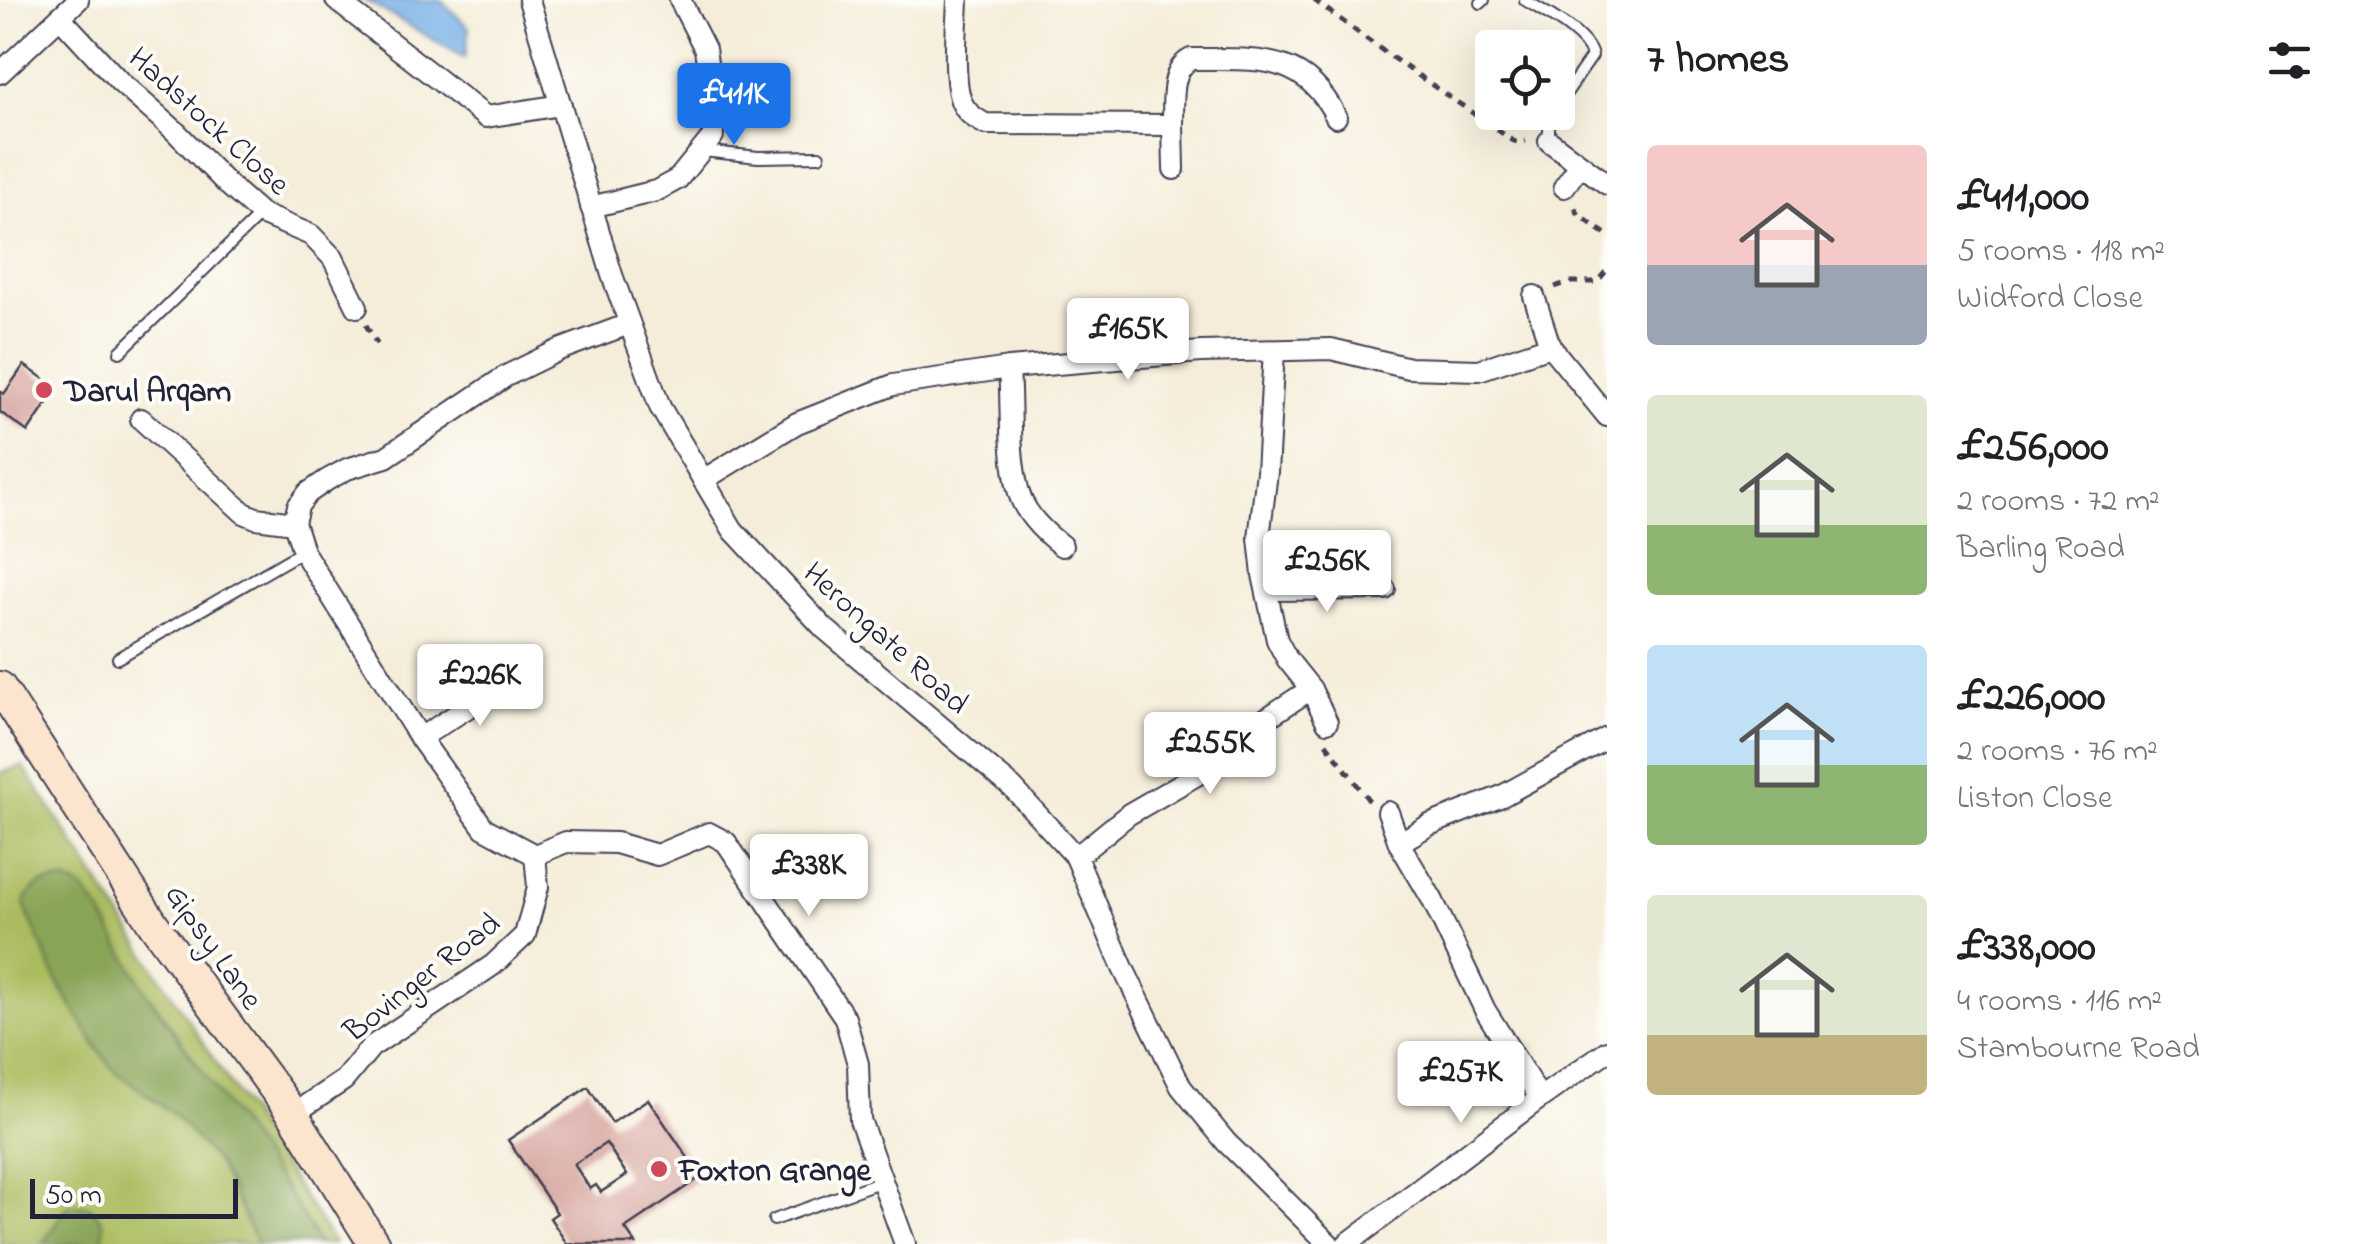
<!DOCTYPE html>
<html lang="en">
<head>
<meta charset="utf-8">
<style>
  body { margin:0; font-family:"Indie Flower",sans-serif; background:#f6f6f6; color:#202124; height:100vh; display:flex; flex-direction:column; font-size:38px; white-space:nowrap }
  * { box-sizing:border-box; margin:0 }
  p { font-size:32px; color:#757577 }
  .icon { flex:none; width:55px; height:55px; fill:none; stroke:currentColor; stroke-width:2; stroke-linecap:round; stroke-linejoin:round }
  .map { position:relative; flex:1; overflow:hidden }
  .side { display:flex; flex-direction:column; background:#fff; width:750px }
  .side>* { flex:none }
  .fabs { position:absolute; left:1475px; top:30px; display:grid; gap:20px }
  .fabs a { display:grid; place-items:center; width:100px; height:100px; border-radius:10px; background:#fff; box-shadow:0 10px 40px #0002; font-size:50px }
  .scale { position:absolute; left:30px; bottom:25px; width:208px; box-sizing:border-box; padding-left:10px; border:5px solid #22223b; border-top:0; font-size:28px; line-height:35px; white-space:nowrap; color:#22223b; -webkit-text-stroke:8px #fdfcf7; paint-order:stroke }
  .price { position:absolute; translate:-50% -85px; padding:0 22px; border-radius:10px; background:#fff; color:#222; font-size:32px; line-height:65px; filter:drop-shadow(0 2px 5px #0008) }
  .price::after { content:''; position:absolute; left:50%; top:60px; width:30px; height:22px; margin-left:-15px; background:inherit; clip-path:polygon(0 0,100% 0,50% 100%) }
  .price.current { background:#1a73e8; color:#fff }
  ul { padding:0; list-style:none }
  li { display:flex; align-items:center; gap:30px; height:250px; padding:0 40px }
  li span { display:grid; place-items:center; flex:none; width:280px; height:200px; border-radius:10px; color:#555 }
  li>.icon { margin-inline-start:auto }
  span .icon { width:120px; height:120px; fill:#fffc; stroke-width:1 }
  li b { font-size:42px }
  h2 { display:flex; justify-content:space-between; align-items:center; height:120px; padding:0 40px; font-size:42px }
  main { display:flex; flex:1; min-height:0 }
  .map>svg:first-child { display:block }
  .green { fill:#abbc5f; stroke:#666f4d; stroke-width:2.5 }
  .forest { fill:#88a456; stroke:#556348; stroke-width:2.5 }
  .water { fill:#77b1e8; stroke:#4c6a92; stroke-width:2.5 }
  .building { fill:#d39d96; fill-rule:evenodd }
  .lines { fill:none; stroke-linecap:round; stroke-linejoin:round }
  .lane-casing { stroke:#424053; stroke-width:14 }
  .street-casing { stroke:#424053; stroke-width:24 }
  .secondary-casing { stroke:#424053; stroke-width:34 }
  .path { stroke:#424053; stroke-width:5; stroke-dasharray:8 8; stroke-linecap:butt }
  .lane { stroke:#fff; stroke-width:10 }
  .street { stroke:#fff; stroke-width:20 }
  .secondary { stroke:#fbe5cf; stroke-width:30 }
  .poi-dot { fill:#d1495b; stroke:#fdfcf7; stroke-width:4 }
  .labels { text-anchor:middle; stroke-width:8; stroke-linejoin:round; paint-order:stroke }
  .street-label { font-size:32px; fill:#22223b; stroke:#fdfcf7 }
  .poi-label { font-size:32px; font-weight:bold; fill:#22223b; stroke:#fdfcf7; text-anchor:start }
</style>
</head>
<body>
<main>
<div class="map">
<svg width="1607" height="1244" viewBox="0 0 1607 1244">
  <rect width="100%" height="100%" fill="#fdfcf7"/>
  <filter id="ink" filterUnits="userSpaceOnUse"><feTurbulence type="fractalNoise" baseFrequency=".01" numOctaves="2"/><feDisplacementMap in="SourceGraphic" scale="20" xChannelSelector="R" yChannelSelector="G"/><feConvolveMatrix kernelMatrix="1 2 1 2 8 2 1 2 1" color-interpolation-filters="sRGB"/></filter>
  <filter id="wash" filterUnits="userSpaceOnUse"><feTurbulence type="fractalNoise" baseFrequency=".0048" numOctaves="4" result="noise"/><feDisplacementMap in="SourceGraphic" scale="40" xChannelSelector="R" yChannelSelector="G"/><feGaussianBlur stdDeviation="2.25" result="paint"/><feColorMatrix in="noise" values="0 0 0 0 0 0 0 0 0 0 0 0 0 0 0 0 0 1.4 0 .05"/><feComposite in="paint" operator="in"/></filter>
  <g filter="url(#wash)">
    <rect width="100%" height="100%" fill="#f5edd9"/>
    <polygon class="green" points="23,766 334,1244 0,1244 0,773"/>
    <g class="forest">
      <path d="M66,881l16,7 18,23 45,79 143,203 31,51h-62l-39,-80 -44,-49 -60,-45 -17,-22 -39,-65 -34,-78c9,-23 20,-23 42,-24z"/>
      <polygon points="69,1205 89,1206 103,1222 103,1244 42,1244"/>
    </g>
    <polygon class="water" points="365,0 441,0 469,28 465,58"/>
    <g id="blocks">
      <g class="building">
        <polygon points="24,365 57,388 28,432 0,412 0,391 4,394"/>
        <path d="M588,1087l24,36 36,-24 53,78 -76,51 11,16h-69l-17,-26 7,-5 -49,-73zM606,1143l21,32 -26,17 -5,-7 -6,4 -16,-25z"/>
      </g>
    </g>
  </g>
  <g filter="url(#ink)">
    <use href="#blocks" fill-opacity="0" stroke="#424053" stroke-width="2.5"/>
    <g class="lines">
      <g class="lane-casing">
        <g id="lane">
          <path d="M1525,0c20,13 61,33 67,56l-34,49"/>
          <polyline points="1481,3 1484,0"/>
          <polyline points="1549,141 1549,124 1553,112"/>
          <polyline points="703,151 758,157 819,156"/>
          <polyline points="120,352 261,214"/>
          <polyline points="118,658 303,551"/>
          <polyline points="774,1220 882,1181"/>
        </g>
      </g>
      <g class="street-casing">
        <g id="street">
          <polyline points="336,0 486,117 561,105"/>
          <polyline points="529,0 612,275 660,407 733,530 824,628 1013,788 1076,857 1123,968 1181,1087 1226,1142 1329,1244"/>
          <path d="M958,0c-1,26 -6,82 4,103 5,11 13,15 23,21l188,1c1,-23 -4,-55 18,-66 62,1 113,-8 145,58"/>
          <polyline points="60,17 120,82 174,130 227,184 261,214 311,235 333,258 357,307"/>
          <polyline points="0,73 78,0"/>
          <polyline points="1173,125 1174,169"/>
          <polyline points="1549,141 1607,184"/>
          <polyline points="1564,187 1580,165"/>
          <polyline points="591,207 656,191 678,179 713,136 713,103 705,49 680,0"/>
          <polyline points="1534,296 1550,346 1607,416"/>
          <polyline points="1274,351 1267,472 1259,538 1263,575 1277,640 1287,659 1311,689 1327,722"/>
          <path d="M1009,368c3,41 -1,85 10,125 6,21 26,40 43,53"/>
          <polyline points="141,419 244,513 256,518 294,523 298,506 308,493 327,480 347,469 386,457 506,376 559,350 629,324"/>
          <polyline points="703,480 797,423 893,385 1009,368 1201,352 1331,349 1409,368 1479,370 1550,346"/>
          <polyline points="1267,590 1385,589"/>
          <polyline points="420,738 514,678"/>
          <polyline points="1388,812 1399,843 1432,899 1485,1010 1540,1098"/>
          <polyline points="1399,843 1429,825 1502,796 1607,738"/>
          <polyline points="535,855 566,842 616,843 657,855 709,833 726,842 845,1018 858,1064 860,1120 905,1244"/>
          <polyline points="1076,857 1129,814 1219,762 1253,727 1311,689"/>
          <polyline points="293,1114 344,1080 371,1047 493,965 525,935 538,887 535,855 484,828 420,738 303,551 294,523"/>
          <polyline points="1347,1244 1540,1098 1607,1051"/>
        </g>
      </g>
      <g class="secondary-casing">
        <polyline id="secondary" points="0,687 154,925 293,1114 374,1244"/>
      </g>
      <g class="path">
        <polyline points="1314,0 1390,56 1515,142 1526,141"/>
        <polyline points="1575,208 1579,215 1607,235"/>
        <polyline points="1555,287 1568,282 1597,282 1607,270"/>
        <polyline points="366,325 377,344"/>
        <polyline points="1326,743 1370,802"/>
      </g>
      <use href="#lane" class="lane"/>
      <use href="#street" class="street"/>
      <use href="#secondary" class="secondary"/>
    </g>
  </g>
  <g class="poi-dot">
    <circle cx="44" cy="390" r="10"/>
    <circle cx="659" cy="1169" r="10"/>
  </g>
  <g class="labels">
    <g class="street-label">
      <text transform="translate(210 120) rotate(42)" y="11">Hadstock Close</text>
      <text transform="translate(887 637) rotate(42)" y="11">Herongate Road</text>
      <text transform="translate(215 946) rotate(55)" y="11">Gipsy Lane</text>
      <text transform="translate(421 976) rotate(-38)" y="11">Bovinger Road</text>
    </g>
    <g class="poi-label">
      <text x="64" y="401">Darul Arqam</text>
      <text x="679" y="1180">Foxton Grange</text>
    </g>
  </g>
</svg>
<div class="fabs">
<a><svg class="icon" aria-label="locate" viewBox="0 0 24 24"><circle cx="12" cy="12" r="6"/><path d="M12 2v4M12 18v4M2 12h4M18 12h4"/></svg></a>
</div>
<div class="scale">50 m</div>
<b class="price current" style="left:734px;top:148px">£411K</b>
<b class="price" style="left:1128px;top:383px">£165K</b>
<b class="price" style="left:1327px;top:615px">£256K</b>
<b class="price" style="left:480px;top:729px">£226K</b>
<b class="price" style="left:1210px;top:797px">£255K</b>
<b class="price" style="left:809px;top:919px">£338K</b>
<b class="price" style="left:1461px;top:1126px">£257K</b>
</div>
<section class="side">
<h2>7 homes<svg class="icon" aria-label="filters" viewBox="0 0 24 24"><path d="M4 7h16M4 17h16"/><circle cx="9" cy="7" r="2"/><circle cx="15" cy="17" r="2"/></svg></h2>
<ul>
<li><span style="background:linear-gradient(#f6c9c9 60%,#9aa5b1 0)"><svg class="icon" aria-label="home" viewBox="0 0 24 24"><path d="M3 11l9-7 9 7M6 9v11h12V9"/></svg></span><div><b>£411,000</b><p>5 rooms · 118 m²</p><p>Widford Close</p></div></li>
<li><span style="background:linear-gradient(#dfe7d0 65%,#8fb573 0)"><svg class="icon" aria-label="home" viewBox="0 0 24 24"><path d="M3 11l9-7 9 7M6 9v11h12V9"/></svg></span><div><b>£256,000</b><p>2 rooms · 72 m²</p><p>Barling Road</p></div></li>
<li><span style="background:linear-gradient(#bfe0f5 60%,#8fb573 0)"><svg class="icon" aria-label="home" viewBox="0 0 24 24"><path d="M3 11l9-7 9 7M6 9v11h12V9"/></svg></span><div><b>£226,000</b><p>2 rooms · 76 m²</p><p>Liston Close</p></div></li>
<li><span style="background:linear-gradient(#dfe7d0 70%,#c2b280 0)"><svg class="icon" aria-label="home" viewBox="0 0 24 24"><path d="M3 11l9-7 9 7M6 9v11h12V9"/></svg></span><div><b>£338,000</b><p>4 rooms · 116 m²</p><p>Stambourne Road</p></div></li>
</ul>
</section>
</main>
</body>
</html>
